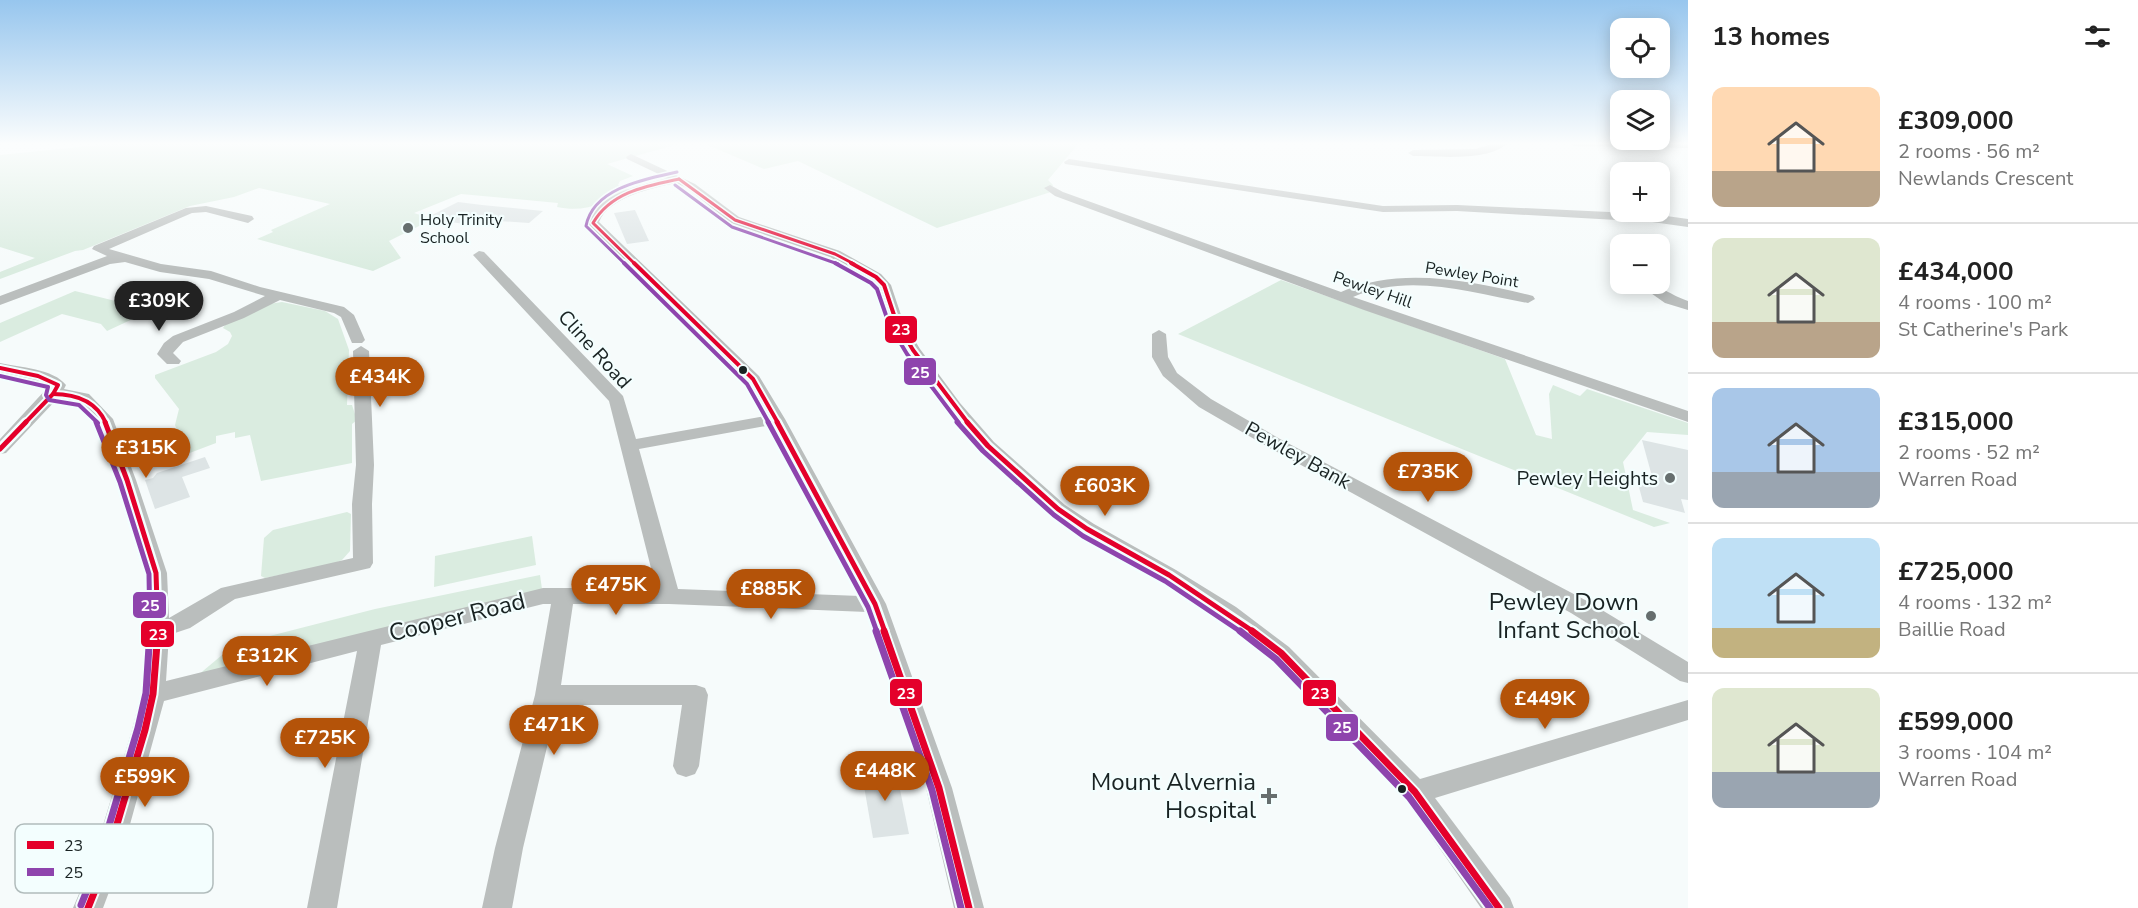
<!DOCTYPE html>
<html lang="en">
<head>
<meta charset="utf-8">
<style>
  body { margin:0; font-family:"Nunito Sans",sans-serif; background:#f2f2f2; color:#222; height:100vh; display:flex; flex-direction:column; font-size:22px; white-space:nowrap }
  * { box-sizing:border-box; margin:0 }
  p { font-size:20px; color:#767676 }
  .icon { flex:none; width:33px; height:33px; fill:none; stroke:currentColor; stroke-width:2; stroke-linecap:round; stroke-linejoin:round }
  .map { position:relative; flex:1; overflow:hidden }
  .sheet { display:flex; flex-direction:column; background:#fff; width:450px }
  .sheet>* { flex:none }
  .buttons { position:absolute; left:1610px; top:18px; display:grid; gap:12px }
  .buttons a { display:grid; place-items:center; width:60px; height:60px; border-radius:12px; background:#fff; box-shadow:0 3px 15px #0003; font-size:30px }
  .price { position:absolute; translate:-50% -51px; padding:0 14px; border-radius:21px; background:#b45309; color:#fff; font-size:20px; line-height:39px; filter:drop-shadow(0 2px 3px #0008) }
  .price::after { content:''; position:absolute; left:50%; top:36px; width:18px; height:14px; margin-left:-9px; background:inherit; clip-path:polygon(0 0,100% 0,50% 100%) }
  .price.active { background:#222; color:#fff }
  ul { padding:0; list-style:none }
  li { display:flex; align-items:center; gap:18px; height:150px; padding:0 24px }
  li+li { border-top:2px solid #e0e0e0 }
  li span { display:grid; place-items:center; flex:none; width:168px; height:120px; border-radius:12px; color:#555 }
  li>.icon { margin-inline-start:auto }
  span .icon { width:72px; height:72px; fill:#fffc; stroke-width:1 }
  li b { font-size:26px }
  h2 { display:flex; justify-content:space-between; align-items:center; height:72px; padding:0 24px; font-size:26px }
  main { display:flex; flex:1; min-height:0 }
  .map>svg:first-child { display:block }
  .green { fill:#daece0 }
  .building { fill:#dde4e5 }
  .lines { fill:none; stroke-linecap:round; stroke-linejoin:round }
  .minor { fill:#babebd; fill-rule:evenodd }
  .bus-1-far3-casing { stroke:#f3fefe; stroke-width:6 }
  .bus-1-far2-casing { stroke:#f3fefe; stroke-width:8 }
  .bus-1-far1-casing { stroke:#f3fefe; stroke-width:10 }
  .bus-1-casing { stroke:#f3fefe; stroke-width:11 }
  .bus-2-far3-casing { stroke:#f3fefe; stroke-width:6 }
  .bus-2-far2-casing { stroke:#f3fefe; stroke-width:8 }
  .bus-2-far1-casing { stroke:#f3fefe; stroke-width:10 }
  .bus-2-casing { stroke:#f3fefe; stroke-width:11 }
  .bus-1-far3 { stroke:#e4002b; stroke-width:3 }
  .bus-1-far2 { stroke:#e4002b; stroke-width:4 }
  .bus-1-far1 { stroke:#e4002b; stroke-width:5 }
  .bus-1 { stroke:#e4002b; stroke-width:7 }
  .bus-2-far3 { stroke:#8e44ad; stroke-width:3 }
  .bus-2-far2 { stroke:#8e44ad; stroke-width:4 }
  .bus-2-far1 { stroke:#8e44ad; stroke-width:5 }
  .bus-2 { stroke:#8e44ad; stroke-width:7 }
  .poi-dot { fill:#666e6e; stroke:#f3fefe; stroke-width:2 }
  .bus-dot { fill:#182222; stroke:#f3fefe; stroke-width:2 }
  .labels { text-anchor:middle; stroke-width:4.5; stroke-linejoin:round; paint-order:stroke }
  .far-poi-label { font-size:16px; fill:#182222; stroke:#f3fefe; text-anchor:start }
  .far-street-label { font-size:16px; fill:#182222; stroke:#f3fefe }
  .street-label { font-size:20px; fill:#182222; stroke:#f3fefe }
  .poi-label { font-size:20px; fill:#182222; stroke:#f3fefe; text-anchor:end }
  .near-poi-label { font-size:24px; fill:#182222; stroke:#f3fefe; text-anchor:end }
  .near-street-label { font-size:24px; fill:#182222; stroke:#f3fefe }
  .key { fill:#f3fefe; stroke:#b1bcbc; stroke-width:1.5 }
  .key-label { font-size:16px; fill:#182222 }
  .line-badge { stroke:#f3fefe; stroke-width:2 }
  .badge-label { font-size:16px; text-anchor:middle; font-weight:bold; fill:#fff }
</style>
</head>
<body>
<main>
<div class="map">
<svg width="1688" height="908" viewBox="0 0 1688 908">
  <rect width="100%" height="100%" fill="#f6fbfb"/>
  <g class="green">
    <path d="M119,143l545,1 18,-1 -75,21 26,12 -13,5 -2,4 11,5c-23,13 -44,23 -72,17l1,-4 -97,-9 -47,19 19,6 -44,22 12,17 -28,13 -116,-32 16,-7 -2,-2 59,-26 -71,-16 -25,9 -44,9 -107,44 -8,1 -75,28v-7l35,-14 -35,-11v-92z"/>
    <polygon points="703,143 1079,143 1048,180 1053,185 1051,192 937,228 798,161 764,169"/>
    <polygon points="1281,280 1505,359 1536,435 1552,439 1549,394 1553,385 1580,396 1587,389 1688,423 1688,435 1647,432 1623,462 1633,510 1670,523 1654,527 1178,334"/>
    <polygon points="75,291 152,310 107,331 101,324 62,314 0,342 0,323"/>
    <polygon points="282,302 325,311 338,319 349,350 347,405 352,405 357,420 352,424 352,463 261,481 250,435 235,438 235,432 216,436 216,443 187,454 175,425 179,409 155,378 155,375 216,352 228,344 232,336 230,332 223,328 225,325 269,304"/>
    <polygon points="347,512 351,514 350,551 342,560 333,564 265,578 261,576 264,538 273,530"/>
    <polygon points="532,536 536,565 434,587 435,556"/>
    <polygon points="540,575 543,596 185,686 234,645 375,609"/>
  </g>
  <g class="building">
    <polygon points="458,202 482,205 543,211 529,223 469,219 464,224 426,218"/>
    <polygon points="635,210 649,241 627,244 614,213"/>
    <polygon points="1642,440 1688,450 1688,500 1681,499 1685,513 1643,502 1636,476 1653,480"/>
    <polygon points="205,457 210,468 182,477 190,497 155,509 145,480 153,478 157,473"/>
    <polygon points="895,765 909,834 873,838 861,769"/>
  </g>
  <g class="lines">
    <g class="minor">
      <path d="M1496,143h12c-20,19 -69,13 -95,13l-5,-3 5,-3 62,-1z"/>
      <polygon points="1569,143 1688,143 1688,148 1574,146"/>
      <path d="M631,154l64,30 44,33 101,34 41,23 10,11 12,36 17,28 40,54 34,39 71,63 29,19 82,46 60,37 53,40 131,132 268,-79v20l-253,78 75,100 4,10h-33l-75,-108 -133,-141 -53,-40 -58,-39 -82,-46 -29,-21 -69,-63 -34,-39 -43,-61 -16,-29 -11,-35 -7,-6 -41,-23 -99,-34 -44,-35 -11,-5c-24,5 -67,14 -77,39l160,154 26,43 101,185 66,184 32,120h-30l-28,-120 -59,-176 -198,-8h-96l-12,81h135l9,3 3,7 -9,71 -4,8 -9,3 -9,-3 -4,-8 9,-61h-125l-34,143 -11,60h-30l13,-60 40,-153 16,-91h-8l-162,41 -44,263h-30l50,-257 -193,50 -46,167 -15,40h-30l17,-40 42,-138 9,-36 6,-64 -2,-57 -27,-93 -22,-59 -19,-19 -20,-3 -51,54 -6,1v-15l49,-53 -16,-6 -33,-7v-10c19,4 54,6 66,22l-2,4 25,5 24,25 23,61 31,93 2,45 52,-30 132,-30 -1,-54 4,-39 -3,-114 8,-5 8,5 5,114 -2,39 1,59 -3,5 -135,31 -45,29 -21,7 -3,46 377,-93h113l-47,-187 -136,-146 6,-4 5,1 139,144 13,43 130,-23 -20,-35 -159,-158c12,-30 52,-37 80,-45l-40,-19 -1,-2zM771,425l89,171 -182,-7 -39,-140z"/>
      <polygon points="1069,159 1383,206 1457,205 1652,214 1688,219 1688,227 1652,222 1457,211 1383,212 1065,164 1064,162"/>
      <path d="M1050,185l13,7 278,100c60,-26 130,-11 192,4l2,3 -7,4c-56,-10 -119,-31 -175,-6l335,114v11l-324,-112 -309,-114 -11,-8z"/>
      <polygon points="206,206 252,216 254,219 248,223 206,212 192,213 109,249 161,264 211,271 260,287 344,307 354,315 365,340 362,343 352,343 341,317 334,313 280,300 244,318 183,342 173,353 181,361 179,364 167,364 157,354 164,343 173,336 234,312 265,296 209,279 160,272 125,262 110,264 0,305 0,296 107,256 92,249 94,246 186,208"/>
      <path d="M1638,284c20,-2 31,11 50,17v9l-23,-7z"/>
      <polygon points="1159,330 1166,334 1168,357 1177,373 1211,399 1280,439 1587,601 1688,662 1688,683 1680,681 1571,613 1268,447 1199,407 1163,376 1152,357 1152,334"/>
    </g>
    <g class="bus-1-far3-casing">
      <g id="bus-1-far3">
        <polyline points="679,179 735,220 835,254 854,264"/>
        <path d="M635,264l-42,-41c18,-31 53,-37 86,-44"/>
      </g>
    </g>
    <g class="bus-1-far2-casing">
      <g id="bus-1-far2">
        <polyline points="634,263 753,379 778,423"/>
        <polyline points="851,263 876,277 884,285 896,321 913,350 968,423"/>
        <polyline points="0,368 38,376 58,385 53,394 25,423"/>
        <path d="M53,394c22,0 43,7 53,29"/>
      </g>
    </g>
    <g class="bus-1-far1-casing">
      <g id="bus-1-far1">
        <polyline points="105,422 127,480 156,573 158,632"/>
        <polyline points="777,422 875,604 885,632"/>
        <polyline points="967,422 988,446 1058,509 1087,529 1169,575 1254,632"/>
        <polyline points="0,449 26,422"/>
      </g>
    </g>
    <g class="bus-1-casing">
      <g id="bus-1">
        <polyline points="884,631 939,788 969,908"/>
        <polyline points="1252,631 1281,653 1415,792 1499,908"/>
        <polyline points="88,908 104,868 145,730 153,694 158,631"/>
      </g>
    </g>
    <g class="bus-2-far3-casing">
      <g id="bus-2-far3">
        <polyline points="675,185 732,227 838,264"/>
        <path d="M625,264l-39,-38c7,-38 59,-47 91,-54"/>
      </g>
    </g>
    <g class="bus-2-far2-casing">
      <g id="bus-2-far2">
        <polyline points="624,263 747,384 769,423"/>
        <polyline points="835,263 871,283 877,289 889,324 907,354 959,423"/>
        <polyline points="0,376 48,387 46,395 49,400 79,405 98,423"/>
      </g>
    </g>
    <g class="bus-2-far1-casing">
      <g id="bus-2-far1">
        <polyline points="96,422 120,482 149,574 150,632"/>
        <polyline points="768,422 868,607 877,632"/>
        <polyline points="957,422 983,451 1054,515 1083,536 1165,581 1241,632"/>
      </g>
    </g>
    <g class="bus-2-casing">
      <g id="bus-2">
        <polyline points="876,631 932,790 961,908"/>
        <polyline points="1240,631 1276,659 1409,797 1490,908"/>
        <polyline points="81,905 97,866 138,728 146,693 150,631"/>
      </g>
    </g>
    <use href="#bus-1-far3" class="bus-1-far3"/>
    <use href="#bus-1-far2" class="bus-1-far2"/>
    <use href="#bus-1-far1" class="bus-1-far1"/>
    <use href="#bus-1" class="bus-1"/>
    <use href="#bus-2-far3" class="bus-2-far3"/>
    <use href="#bus-2-far2" class="bus-2-far2"/>
    <use href="#bus-2-far1" class="bus-2-far1"/>
    <use href="#bus-2" class="bus-2"/>
  </g>
  <linearGradient id="sky" x2="0" y2="1"><stop stop-color="#97c6ee"/><stop offset="0.53" stop-color="#fbfdfd"/><stop offset="1" stop-color="#fbfdfd" stop-opacity="0"/></linearGradient>
  <rect width="1688" height="271" fill="url(#sky)"/>
  <g class="poi-dot">
    <circle cx="408" cy="228" r="6"/>
    <circle cx="1670" cy="478" r="6"/>
    <circle cx="1651" cy="616" r="6"/>
    <path d="M1266 787h6v6h6v6h-6v6h-6v-6h-6v-6h6z"/>
  </g>
  <g class="bus-dot">
    <circle cx="743" cy="370" r="5"/>
    <circle cx="1402" cy="789" r="5"/>
  </g>
  <g class="labels">
    <g class="far-poi-label">
      <text x="420" y="225">Holy Trinity<tspan x="420" dy="18">School</tspan></text>
    </g>
    <g class="far-street-label">
      <text transform="translate(1472 274) rotate(9)" y="6">Pewley Point</text>
      <text transform="translate(1373 289) rotate(19)" y="6">Pewley Hill</text>
    </g>
    <g class="street-label">
      <text transform="translate(595 349) rotate(48)" y="7">Cline Road</text>
      <text transform="translate(1298 455) rotate(29)" y="7">Pewley Bank</text>
    </g>
    <g class="poi-label">
      <text x="1658" y="485">Pewley Heights</text>
    </g>
    <g class="near-poi-label">
      <text x="1639" y="610">Pewley Down<tspan x="1639" dy="28">Infant School</tspan></text>
      <text x="1256" y="790">Mount Alvernia<tspan x="1256" dy="28">Hospital</tspan></text>
    </g>
    <g class="near-street-label">
      <text transform="translate(457 617) rotate(-14)" y="8">Cooper Road</text>
    </g>
  </g>
  <rect x="15" y="824" width="198" height="69" rx="9" class="key"/>
  <rect x="27" y="841" width="27" height="8" fill="#e4002b"/>
  <rect x="27" y="868" width="27" height="8" fill="#8e44ad"/>
  <g class="key-label">
    <text x="64" y="851">23</text>
    <text x="64" y="878">25</text>
  </g>
  <g class="line-badge">
    <rect x="884" y="315" width="34" height="29" rx="6" fill="#e4002b"/>
    <rect x="903" y="357" width="34" height="29" rx="6" fill="#8e44ad"/>
    <rect x="132" y="591" width="35" height="28" rx="6" fill="#8e44ad"/>
    <rect x="140" y="620" width="35" height="28" rx="6" fill="#e4002b"/>
    <rect x="889" y="678" width="34" height="29" rx="6" fill="#e4002b"/>
    <rect x="1302" y="679" width="35" height="28" rx="6" fill="#e4002b"/>
    <rect x="1325" y="713" width="34" height="29" rx="6" fill="#8e44ad"/>
  </g>
  <g class="badge-label">
    <text x="901" y="335">23</text>
    <text x="920" y="378">25</text>
    <text x="150" y="611">25</text>
    <text x="158" y="640">23</text>
    <text x="906" y="699">23</text>
    <text x="1320" y="699">23</text>
    <text x="1342" y="733">25</text>
  </g>
</svg>
<div class="buttons">
<a><svg class="icon" aria-label="locate" viewBox="0 0 24 24"><circle cx="12" cy="12" r="6"/><path d="M12 2v4M12 18v4M2 12h4M18 12h4"/></svg></a>
<a><svg class="icon" aria-label="layers" viewBox="0 0 24 24"><path d="M12 4l9 5-9 5-9-5zM3 14l9 5 9-5"/></svg></a>
<a>+</a>
<a>−</a>
</div>
<b class="price active" style="left:159px;top:332px">£309K</b>
<b class="price" style="left:380px;top:408px">£434K</b>
<b class="price" style="left:146px;top:479px">£315K</b>
<b class="price" style="left:1428px;top:503px">£735K</b>
<b class="price" style="left:1105px;top:517px">£603K</b>
<b class="price" style="left:616px;top:616px">£475K</b>
<b class="price" style="left:771px;top:620px">£885K</b>
<b class="price" style="left:267px;top:687px">£312K</b>
<b class="price" style="left:1545px;top:730px">£449K</b>
<b class="price" style="left:554px;top:756px">£471K</b>
<b class="price" style="left:325px;top:769px">£725K</b>
<b class="price" style="left:885px;top:802px">£448K</b>
<b class="price" style="left:145px;top:808px">£599K</b>
</div>
<section class="sheet">
<h2>13 homes<svg class="icon" aria-label="filters" viewBox="0 0 24 24"><path d="M4 7h16M4 17h16"/><circle cx="9" cy="7" r="2"/><circle cx="15" cy="17" r="2"/></svg></h2>
<ul>
<li><span style="background:linear-gradient(#ffd9b3 70%,#b9a48a 0)"><svg class="icon" aria-label="home" viewBox="0 0 24 24"><path d="M3 11l9-7 9 7M6 9v11h12V9"/></svg></span><div><b>£309,000</b><p>2 rooms · 56 m²</p><p>Newlands Crescent</p></div></li>
<li><span style="background:linear-gradient(#dfe7d0 70%,#b9a48a 0)"><svg class="icon" aria-label="home" viewBox="0 0 24 24"><path d="M3 11l9-7 9 7M6 9v11h12V9"/></svg></span><div><b>£434,000</b><p>4 rooms · 100 m²</p><p>St Catherine's Park</p></div></li>
<li><span style="background:linear-gradient(#a9c7e8 70%,#9aa5b1 0)"><svg class="icon" aria-label="home" viewBox="0 0 24 24"><path d="M3 11l9-7 9 7M6 9v11h12V9"/></svg></span><div><b>£315,000</b><p>2 rooms · 52 m²</p><p>Warren Road</p></div></li>
<li><span style="background:linear-gradient(#bfe0f5 75%,#c2b280 0)"><svg class="icon" aria-label="home" viewBox="0 0 24 24"><path d="M3 11l9-7 9 7M6 9v11h12V9"/></svg></span><div><b>£725,000</b><p>4 rooms · 132 m²</p><p>Baillie Road</p></div></li>
<li><span style="background:linear-gradient(#dfe7d0 70%,#9aa5b1 0)"><svg class="icon" aria-label="home" viewBox="0 0 24 24"><path d="M3 11l9-7 9 7M6 9v11h12V9"/></svg></span><div><b>£599,000</b><p>3 rooms · 104 m²</p><p>Warren Road</p></div></li>
</ul>
</section>
</main>
</body>
</html>
